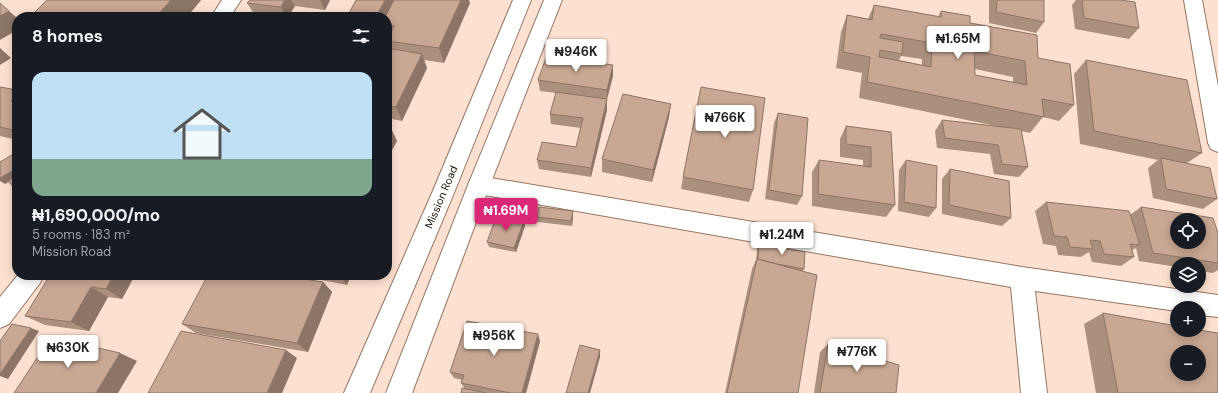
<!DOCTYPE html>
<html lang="en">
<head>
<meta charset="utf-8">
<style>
  body { margin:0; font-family:"DM Sans",sans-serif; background:#20242c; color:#f1f3f6; height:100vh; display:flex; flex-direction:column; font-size:15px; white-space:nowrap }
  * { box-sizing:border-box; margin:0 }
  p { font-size:13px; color:#9ea1a6 }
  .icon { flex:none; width:22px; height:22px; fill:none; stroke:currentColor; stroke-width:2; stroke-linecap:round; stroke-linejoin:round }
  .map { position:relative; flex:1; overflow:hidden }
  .drawer { position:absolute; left:12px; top:12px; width:380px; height:268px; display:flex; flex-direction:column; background:#171b24; border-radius:16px; box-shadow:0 2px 10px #0003 }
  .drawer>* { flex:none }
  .fabs { position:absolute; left:1170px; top:213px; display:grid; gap:8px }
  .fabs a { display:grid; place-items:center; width:36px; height:36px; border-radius:50%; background:#171b24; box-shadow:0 2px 10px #0003; font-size:20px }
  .price { position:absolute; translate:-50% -34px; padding:0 9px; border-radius:4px; background:#fff; color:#222; font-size:13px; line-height:26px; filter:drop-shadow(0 1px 2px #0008) }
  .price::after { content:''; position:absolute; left:50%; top:24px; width:12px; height:9px; margin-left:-6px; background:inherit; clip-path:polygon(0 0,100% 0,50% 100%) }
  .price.active { background:#db2777; color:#fff }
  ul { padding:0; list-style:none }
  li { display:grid; align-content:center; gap:8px; height:212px; padding:0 20px }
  li span { display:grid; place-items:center; height:124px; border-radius:12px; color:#555 }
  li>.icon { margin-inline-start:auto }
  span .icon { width:72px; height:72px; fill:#fffc; stroke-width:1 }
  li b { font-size:17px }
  h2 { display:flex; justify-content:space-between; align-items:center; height:48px; padding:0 20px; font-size:17px }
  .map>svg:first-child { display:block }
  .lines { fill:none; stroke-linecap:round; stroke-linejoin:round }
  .street-casing { stroke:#947562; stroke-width:2 }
  .secondary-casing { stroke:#947562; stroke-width:2 }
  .street { fill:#fff; fill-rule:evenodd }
  .secondary { fill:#fff; fill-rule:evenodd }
  .wall { fill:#ac907e; fill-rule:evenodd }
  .shaded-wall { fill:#8c7567 }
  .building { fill:#c8a793; stroke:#8c7567; fill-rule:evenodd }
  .labels { text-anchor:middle; stroke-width:3.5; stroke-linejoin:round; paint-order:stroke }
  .street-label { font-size:11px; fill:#22170f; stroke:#fff }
</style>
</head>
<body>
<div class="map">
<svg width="1218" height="393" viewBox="0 0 1218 393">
  <rect width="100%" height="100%" fill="#fde1d0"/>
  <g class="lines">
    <g class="street-casing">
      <g id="street">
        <polygon points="222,0 241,0 230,17 211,17"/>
        <polygon points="1184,0 1202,0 1218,86 1218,152 1211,149 1208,143"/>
        <polygon points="479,176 1022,267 1218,295 1218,317 1199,315 1199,308 1177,308 1177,311 1035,291 1047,393 1021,393 1011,287 479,194 471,192 468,185 471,178"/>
        <polygon points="18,275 44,275 40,283 9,324 0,328 0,297"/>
      </g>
    </g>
    <g class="secondary-casing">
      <g id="secondary">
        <polygon points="513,0 531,0 454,193 370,393 344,393 432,193"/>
        <polygon points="544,0 562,0 490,185 412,393 386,393 468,185"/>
      </g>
    </g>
    <use href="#street" class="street"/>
    <use href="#secondary" class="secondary"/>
  </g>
  <g class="wall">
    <polygon points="201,0 187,17 40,17 35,12"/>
    <polygon points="250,0 330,0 325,10 295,6 288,17 244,17 254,14 247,3"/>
    <polygon points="989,0 1044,0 1044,22 1036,33 989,23"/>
    <polygon points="1076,0 1121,0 1139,28 1129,39 1075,29 1072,5"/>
    <polygon points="470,3 444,63 424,60 427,68 402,121 387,118 387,48 390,49 387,42 387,17"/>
    <path d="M874,5l64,12 3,-6 29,12 68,35 36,47 -15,16 -16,-4 -13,16 -9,-2 7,36 -9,10 -25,-3 -4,-20 -53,-6 -2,-17 7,-11 59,7 -142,-29 3,-25 -26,-5 5,-36 6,-17 21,4zM901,56l21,3v6l-23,-5zM975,69l38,8v5l-38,-7z"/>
    <polygon points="1086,60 1202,153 1187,163 1217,199 1203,209 1153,198 1148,168 1158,160 1080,144 1074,74"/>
    <polygon points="613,65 613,76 607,99 607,110 591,177 539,169 537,160 576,147 581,128 551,124 550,114 556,93 540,91 538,80"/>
    <polygon points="0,87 17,90 17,140 0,136"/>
    <polygon points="778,113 802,196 797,205 765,199 774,123"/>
    <polygon points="669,117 652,182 602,172 602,159"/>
    <polygon points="846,126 891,132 895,205 886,217 812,206 812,172 819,160 863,166 863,160 840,157 840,139"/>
    <polygon points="906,160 936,208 929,217 898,211 899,170"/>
    <polygon points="950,169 1011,218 1002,226 942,214 942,179"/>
    <polygon points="683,177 753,190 749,202 681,189"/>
    <polygon points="1046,202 1130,215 1141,207 1218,233 1218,270 1213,273 1199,271 1199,264 1177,264 1177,267 1139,261 1136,248 1132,250 1134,257 1121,266 1092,262 1089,252 1081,257 1058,255 1056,246 1043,244 1035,211"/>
    <polygon points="573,216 572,226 538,222 537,217"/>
    <polygon points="525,226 516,252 489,247 487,242"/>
    <polygon points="759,244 804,269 803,271 798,393 725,393 752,269 756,260 757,249"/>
    <polygon points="50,275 135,275 122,299 108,297 89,331 45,325 25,316"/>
    <polygon points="289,275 289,277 323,282 332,292 308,352 196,333 182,324"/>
    <polygon points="296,275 351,275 347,285"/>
    <polygon points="1103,313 1218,393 1096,393 1084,324"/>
    <polygon points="540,341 526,393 486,393 465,389 461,383 462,380 454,378 450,372"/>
    <polygon points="828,344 896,393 814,393 820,352"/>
  </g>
  <g class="shaded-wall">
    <polygon points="171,0 201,0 187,17 156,17"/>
    <polygon points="285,0 291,0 295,6 288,17 286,17 281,7"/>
    <polygon points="320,0 330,0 325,10"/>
    <polygon points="385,0 395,0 386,17 376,17"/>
    <polygon points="461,0 469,0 470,3 444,63 439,48"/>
    <polygon points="9,11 17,18 17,30 0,40 0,16"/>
    <polygon points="0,48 11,58 0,65"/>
    <polygon points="422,54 427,68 402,121 396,107"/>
    <polygon points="613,65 613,76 607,99 607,110 591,177 591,168 607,101 607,90"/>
    <polygon points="17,94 17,106 11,101"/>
    <polygon points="671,104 669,117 652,182 653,170"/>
    <polygon points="391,128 397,141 387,160 387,136"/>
    <polygon points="17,168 17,177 5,184 0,181 0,178"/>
    <polygon points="573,211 573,216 572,226 571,221"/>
    <polygon points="524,221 525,226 516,252 514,248"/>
    <polygon points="114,275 135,275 122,299 106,289"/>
    <polygon points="275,275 289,275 285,285"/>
    <polygon points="339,275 351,275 347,285"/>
    <polygon points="323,282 332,292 308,352 297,343"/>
    <polygon points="91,287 108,297 89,331 71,322"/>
    <polygon points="31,328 39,331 8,379 0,376 0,374"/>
    <polygon points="538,334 540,341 526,393 522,393"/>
    <polygon points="286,350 297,358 282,393 267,393"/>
    <polygon points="600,350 600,357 590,393 588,393"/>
    <polygon points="120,353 137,361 118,393 96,393"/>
  </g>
  <g class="building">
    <polygon points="47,0 171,0 156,17 55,17 35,12"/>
    <polygon points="250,0 285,0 281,7 247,3"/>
    <polygon points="356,0 385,0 376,17 347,17"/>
    <polygon points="394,0 461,0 439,48 387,41 387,39 394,26 387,25 387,17 385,17"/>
    <polygon points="997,0 1044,0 1044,22 996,12"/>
    <polygon points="1082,0 1121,0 1135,2 1139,28 1084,18"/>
    <polygon points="0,3 9,11 0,16"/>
    <path d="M874,5l67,12v-6l29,5v7l67,12 1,23 32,6 4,41 -32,-6 2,18 -177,-35 3,-25 -27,-5 4,-37 25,5zM881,34l51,9 -1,24 -52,-10 1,-7 22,4 1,-12 -23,-4zM974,51l51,10 2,24 -52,-10z"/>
    <polygon points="246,13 284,17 244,17"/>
    <polygon points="387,48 422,54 396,107 387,106"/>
    <polygon points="547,55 613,65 607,90 538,80"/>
    <polygon points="1086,60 1187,80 1202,153 1094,131"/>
    <polygon points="0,87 17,90 17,94 11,101 17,102 17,131 0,127"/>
    <polygon points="701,87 765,98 753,190 683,177"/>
    <polygon points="556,92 607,99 591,168 537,160 542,142 576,147 583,118 550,114"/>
    <polygon points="623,94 671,104 653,170 602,159"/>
    <polygon points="778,113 808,118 802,196 769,190"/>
    <polygon points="942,120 1021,129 1028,167 1002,164 998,145 945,138"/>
    <polygon points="846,126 891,132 895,205 818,194 819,160 871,167 871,147 846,144"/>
    <polygon points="387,127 391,128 387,136"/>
    <polygon points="17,152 17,168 0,178 0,162"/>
    <polygon points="1161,158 1210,168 1217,199 1166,189"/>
    <polygon points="906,160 937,166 936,208 904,202"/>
    <polygon points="950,169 1009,181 1011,218 949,205"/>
    <polygon points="17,175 17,191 8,181"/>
    <polygon points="1046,202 1129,211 1140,245 1130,244 1134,257 1104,254 1100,241 1090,240 1093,249 1070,247 1067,237 1054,236"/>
    <polygon points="539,207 573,211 571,221 537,217"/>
    <path d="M1141,207l72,11 5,15v30l-65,-10zM1177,220h22v22h-22z"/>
    <polygon points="497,215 524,221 514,248 487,242"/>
    <polygon points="759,244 805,252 804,269 777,264 758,259"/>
    <polygon points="757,259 817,275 798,393 727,393"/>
    <polygon points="50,275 114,275 106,289 91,287 71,322 25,316"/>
    <polygon points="208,275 277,275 323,282 297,343 182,324"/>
    <path d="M1103,313l74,13v4h22l19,3v60h-100zM1177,352h22v22h-22z"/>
    <polygon points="467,321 538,334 522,393 511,393 461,383 464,375 450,372"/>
    <polygon points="12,324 31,328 0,374 0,341"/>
    <polygon points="181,331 286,350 267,393 148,393"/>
    <polygon points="51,337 120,353 96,393 14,393"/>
    <polygon points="828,344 899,365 896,393 820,393"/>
    <polygon points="580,345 600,350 588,393 566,393"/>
    <polygon points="462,388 486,393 461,393"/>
  </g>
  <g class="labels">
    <g class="street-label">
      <text transform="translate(441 197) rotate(-67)" y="4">Mission Road</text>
    </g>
  </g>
</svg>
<div class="fabs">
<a><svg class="icon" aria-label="locate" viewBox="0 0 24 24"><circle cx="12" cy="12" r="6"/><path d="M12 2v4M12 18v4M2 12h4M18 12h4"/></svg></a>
<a><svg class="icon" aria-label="layers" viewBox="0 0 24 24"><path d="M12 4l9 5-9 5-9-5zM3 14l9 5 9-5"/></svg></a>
<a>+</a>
<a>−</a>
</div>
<b class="price" style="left:958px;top:60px">₦1.65M</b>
<b class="price" style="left:576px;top:73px">₦946K</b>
<b class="price" style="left:725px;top:139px">₦766K</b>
<b class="price active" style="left:506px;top:232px">₦1.69M</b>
<b class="price" style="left:782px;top:256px">₦1.24M</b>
<b class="price" style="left:494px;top:357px">₦956K</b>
<b class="price" style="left:68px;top:369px">₦630K</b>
<b class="price" style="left:857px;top:373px">₦776K</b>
<section class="drawer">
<h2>8 homes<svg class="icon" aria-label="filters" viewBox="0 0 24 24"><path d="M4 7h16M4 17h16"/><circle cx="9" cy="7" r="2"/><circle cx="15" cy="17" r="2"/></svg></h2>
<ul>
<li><span style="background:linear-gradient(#bfe0f5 70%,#7fa58c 0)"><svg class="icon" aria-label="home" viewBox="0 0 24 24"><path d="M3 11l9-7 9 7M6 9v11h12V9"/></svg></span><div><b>₦1,690,000/mo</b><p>5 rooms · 183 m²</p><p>Mission Road</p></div></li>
</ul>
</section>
</div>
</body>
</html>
